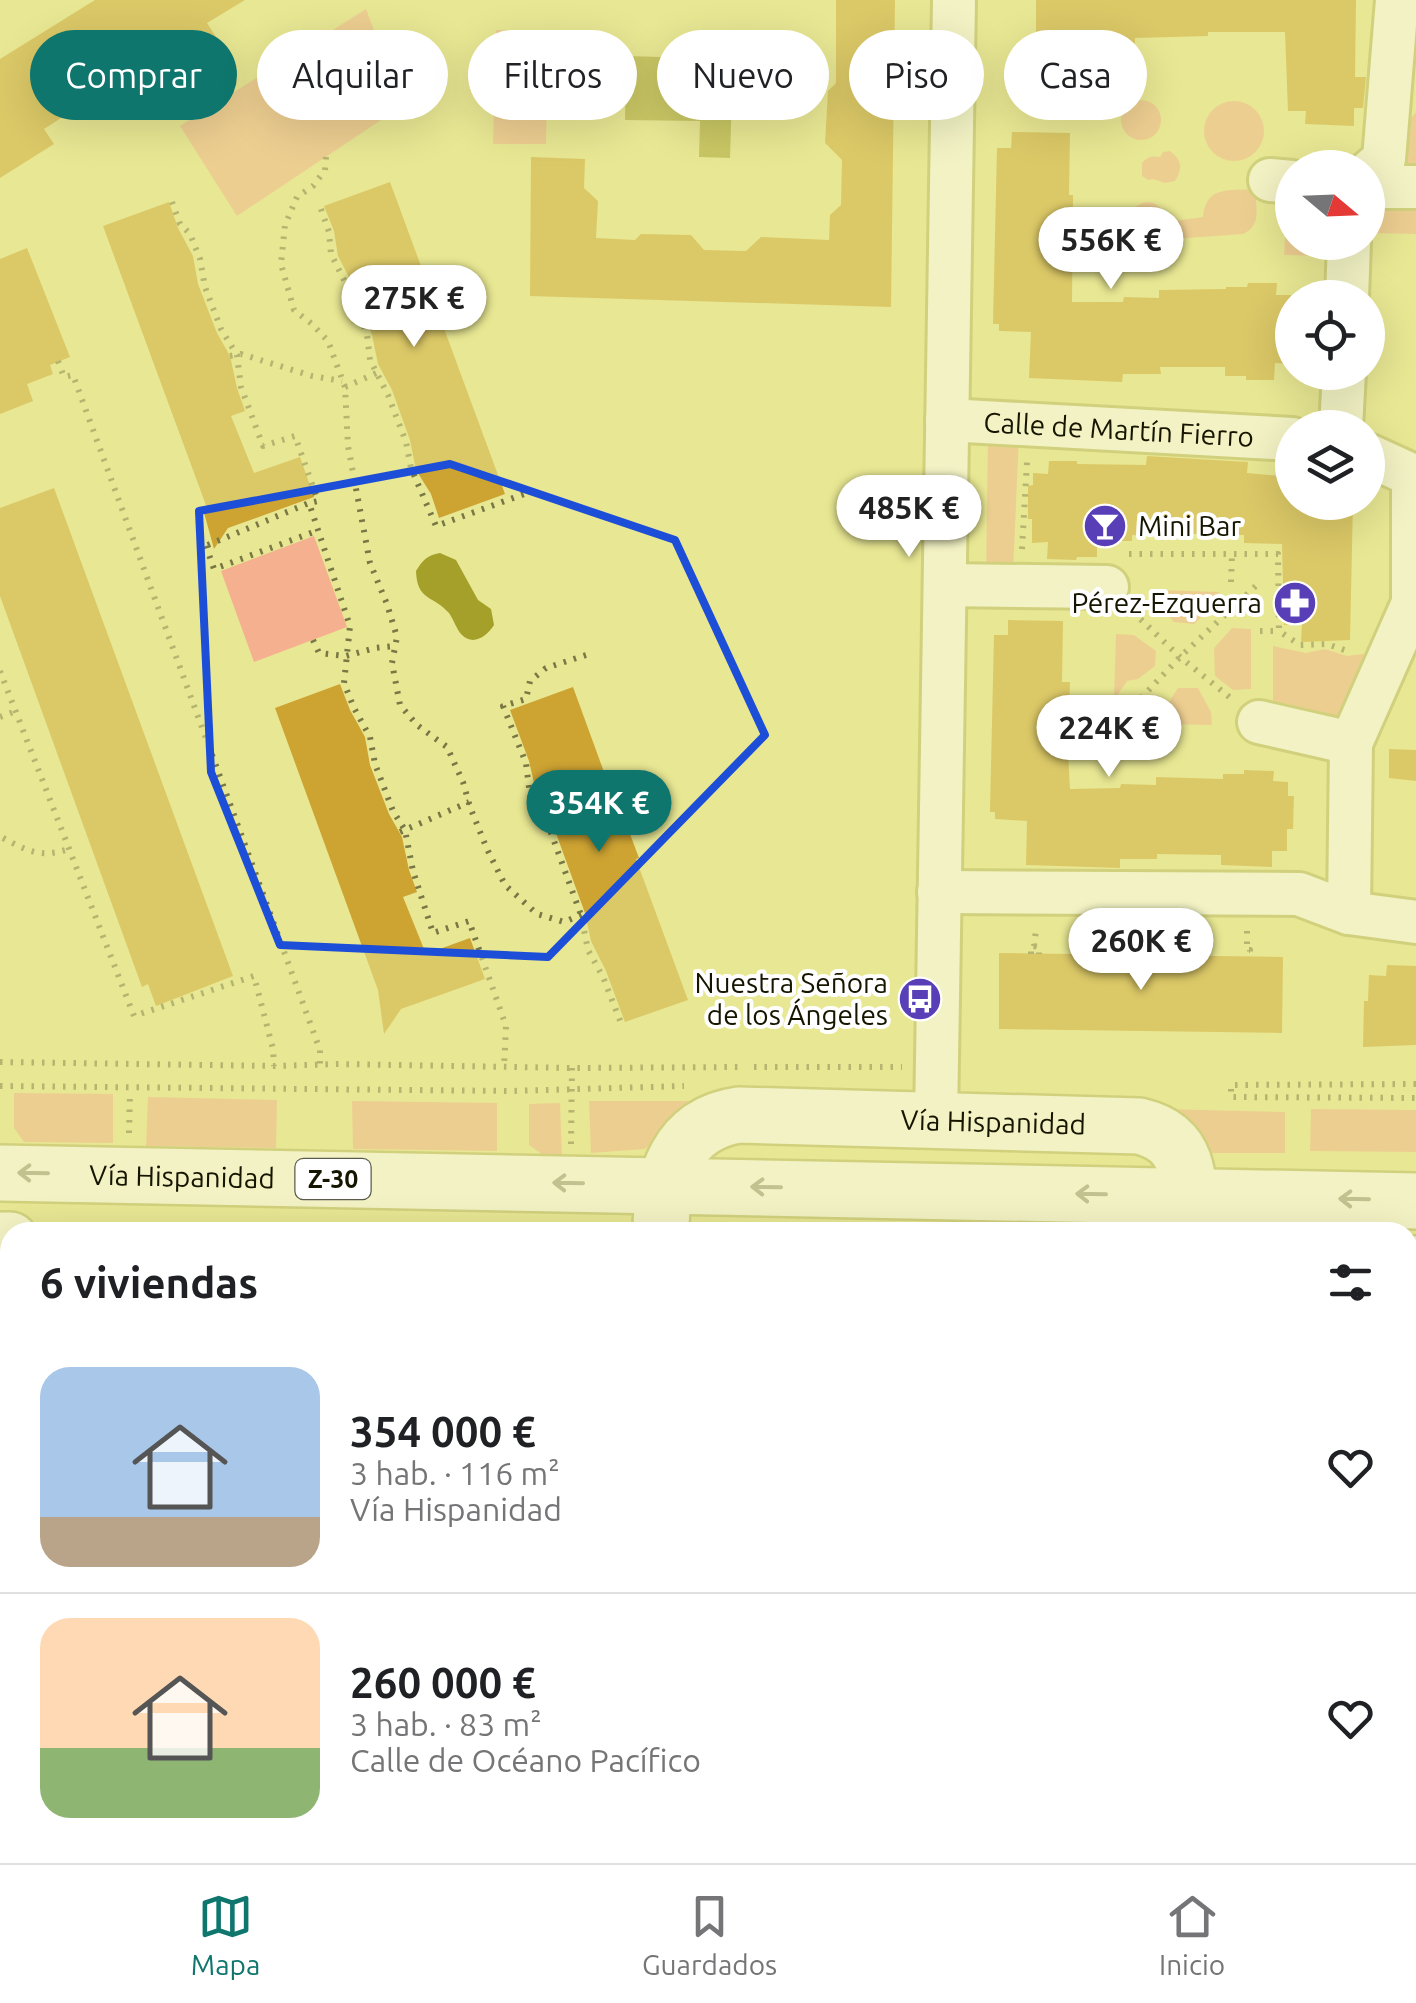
<!DOCTYPE html>
<html lang="es">
<head>
<meta charset="utf-8">
<style>
  body { margin:0; font-family:Ubuntu,sans-serif; background:#f2f2f2; color:#202124; height:100vh; display:flex; flex-direction:column; font-size:38px; white-space:nowrap }
  * { box-sizing:border-box; margin:0 }
  p { font-size:32px; color:#757577 }
  .icon { flex:none; width:55px; height:55px; fill:none; stroke:currentColor; stroke-width:2; stroke-linecap:round; stroke-linejoin:round }
  .map { position:relative; flex:1; overflow:hidden }
  .drawer { position:absolute; left:0px; top:1222px; width:1418px; height:642px; display:flex; flex-direction:column; background:#fff; border-radius:30px 30px 0 0; box-shadow:0 10px 40px #0002 }
  .drawer>* { flex:none }
  .banner { position:absolute; left:30px; top:30px; width:1358px; height:90px; display:flex; gap:20px }
  .needle { width:65px; rotate:109deg }
  .tools { position:absolute; left:1275px; top:150px; display:grid; gap:20px }
  .tools a { display:grid; place-items:center; width:110px; height:110px; border-radius:50%; background:#fff; box-shadow:0 10px 40px #0002; font-size:50px }
  .price { position:absolute; translate:-50% -85px; padding:0 22px; border-radius:35px; background:#fff; color:#222; font-size:32px; line-height:65px; filter:drop-shadow(0 2px 5px #0008) }
  .price::after { content:''; position:absolute; left:50%; top:60px; width:30px; height:22px; margin-left:-15px; background:inherit; clip-path:polygon(0 0,100% 0,50% 100%) }
  .price.active { background:#0f766e; color:#fff }
  ul { padding:0; list-style:none }
  li { display:flex; align-items:center; gap:30px; height:250px; padding:0 40px }
  li+li { border-top:2px solid #e0e0e0 }
  li span { display:grid; place-items:center; flex:none; width:280px; height:200px; border-radius:30px; color:#555 }
  li>.icon { margin-inline-start:auto }
  span .icon { width:120px; height:120px; fill:#fffc; stroke-width:1 }
  li b { font-size:42px }
  h2 { display:flex; justify-content:space-between; align-items:center; height:120px; padding:0 40px; font-size:42px }
  .chip { padding:0 35px; border-radius:45px; background:#fff; box-shadow:0 10px 40px #0002; font-size:35px; line-height:90px }
  .chip.active { background:#0f766e; color:#fff }
  .menu { display:flex; justify-content:space-around; align-items:center; height:140px; border-top:2px solid #e0e0e0; background:#fff; font-size:28px; color:#757577 }
  .menu a { display:grid; justify-items:center; gap:5px }
  .menu .active { color:#0f766e }
  .map>svg:first-child { display:block }
  .green { fill:#f4b08f }
  .water { fill:#a4a02a }
  .building { fill:#cda332 }
  .lines { fill:none; stroke-linecap:round; stroke-linejoin:round }
  .minor-casing { stroke:#b7b562; stroke-width:48 }
  .major-casing { stroke:#b7b562; stroke-width:60 }
  .highway-casing { stroke:#b7b562; stroke-width:60 }
  .path { stroke:#787745; stroke-width:6; stroke-dasharray:2.5 8; stroke-linecap:butt }
  .minor { stroke:#fff; stroke-width:42 }
  .major { stroke:#fff; stroke-width:55 }
  .highway { stroke:#fff; stroke-width:55 }
  .oneway { stroke:#96968c }
  .marked { fill:none; stroke:#1d4ed8; stroke-width:8; stroke-linejoin:round }
  .labels { text-anchor:middle; stroke-width:8; stroke-linejoin:round; paint-order:stroke }
  .shield { fill:#fff; stroke:#5c5b4c; stroke-width:2.5 }
  .shield-label { font-size:25px; font-weight:bold; fill:#161500 }
  .street-label { font-size:28px; fill:#161500; stroke:#fff }
  .poi-label { font-size:28px; fill:#161500; stroke:#fff; text-anchor:end }
</style>
</head>
<body>
<div class="map">
<svg width="1416" height="1863" viewBox="0 0 1416 1863">
  <rect width="100%" height="100%" fill="#e8e793"/>
  <g class="green">
    <polygon points="366,9 402,106 237,216 180,126"/>
    <polygon points="496,30 548,31 546,144 493,144"/>
    <circle cx="1141" cy="120" r="20"/>
    <circle cx="1234" cy="131" r="30"/>
    <polygon points="1416,112 1416,173 1402,165 1400,119 1410,119"/>
    <path d="M1170,151c12,9 13,18 5,30l-10,2 -12,-4 -5,1 -6,-4v-13c7,-7 9,-7 18,-6l3,-5z"/>
    <path d="M1255,189c1,17 7,37 -12,45l-97,7c-46,-14 8,-67 21,-19l36,-5c3,-32 26,-26 52,-28z"/>
    <polygon points="1416,197 1416,234 1369,233 1392,200"/>
    <polygon points="1292,200 1292,242 1327,243 1326,256 1284,255 1287,208"/>
    <polygon points="988,435 1019,435 1013,573 986,576"/>
    <polygon points="314,536 347,627 254,662 221,571"/>
    <polygon points="1155,590 1220,592 1210,600 1209,610 1194,624 1174,622 1162,609 1163,600"/>
    <polygon points="1232,628 1251,629 1251,689 1233,690 1215,676 1214,648"/>
    <polygon points="1116,634 1134,635 1156,651 1155,666 1138,679 1127,681 1114,700"/>
    <polygon points="1273,646 1306,653 1325,649 1347,656 1363,654 1379,659 1341,724 1273,713"/>
    <polygon points="1178,688 1198,688 1211,712 1212,725 1163,724 1164,710"/>
    <polygon points="14,1093 113,1094 113,1143 24,1142 14,1128"/>
    <polygon points="148,1097 277,1100 276,1148 146,1146"/>
    <polygon points="352,1101 497,1103 497,1151 353,1149"/>
    <polygon points="589,1101 703,1101 645,1149 591,1153"/>
    <polygon points="560,1103 562,1159 543,1155 529,1145 529,1104"/>
    <polygon points="1163,1109 1285,1112 1285,1153 1204,1153"/>
    <polygon points="1311,1109 1416,1110 1416,1152 1310,1151"/>
    <polygon points="10,1698 10,1855 315,1855 316,1863 0,1863 0,1699"/>
    <polygon points="1108,1855 1177,1855 1174,1863 1079,1863 1079,1859"/>
  </g>
  <g class="water">
    <polygon points="626,56 733,59 730,158 699,157 700,121 625,120"/>
    <path d="M440,553l16,7 22,40 13,9 3,16c-7,11 -21,22 -33,9 -5,-6 -7,-14 -12,-21 -16,-18 -32,-12 -33,-42 6,-10 11,-16 24,-18z"/>
  </g>
  <g class="building">
    <polygon points="95,0 245,0 207,23 218,40 139,89 130,74 44,129 54,144 0,178 0,59"/>
    <polygon points="836,0 895,0 891,307 530,296 531,157 585,159 584,188 598,201 596,238 635,240 641,234 691,235 704,250 746,251 761,237 829,240 830,215 841,205 842,160 825,143 828,91 836,83"/>
    <polygon points="1036,0 1356,0 1355,77 1366,77 1363,108 1354,108 1354,126 1305,124 1306,111 1288,111 1285,32 1208,32 1208,36 1135,38 1135,43 1101,43 1101,58 1079,58 1079,62 1051,61 1052,44 1036,44"/>
    <polygon points="1012,132 1070,133 1069,195 1073,195 1072,302 1123,302 1124,297 1159,298 1159,290 1226,289 1226,287 1247,287 1248,283 1277,283 1276,295 1291,295 1292,341 1290,341 1290,364 1275,363 1274,380 1246,380 1246,376 1225,376 1225,367 1160,367 1161,374 1123,374 1122,382 1029,378 1031,332 999,331 999,324 993,324 997,148 1011,148"/>
    <polygon points="390,182 505,494 439,518 431,494 416,470 410,440 392,390 378,364 372,335 353,285 338,256 334,231 324,206"/>
    <polygon points="169,202 178,228 193,256 198,284 217,333 230,356 237,388 245,411 231,416 254,473 300,457 314,497 228,528 214,549 203,509 207,508 103,226"/>
    <polygon points="27,248 70,357 50,365 53,374 27,384 33,401 0,414 0,259"/>
    <polygon points="1147,456 1248,462 1247,473 1292,477 1292,502 1353,502 1350,640 1301,642 1302,624 1284,625 1282,544 1244,543 1244,535 1149,533 1149,536 1132,535 1132,541 1097,541 1097,557 1077,557 1076,560 1047,559 1048,542 1032,543 1032,519 1028,519 1028,486 1033,485 1033,473 1048,474 1049,461 1077,461 1077,464 1146,465"/>
    <polygon points="54,488 233,976 156,1006 148,984 142,987 0,596 0,508"/>
    <polygon points="1008,620 1063,621 1062,682 1070,682 1068,753 1070,789 1120,788 1121,784 1156,785 1156,777 1223,779 1223,774 1244,774 1244,770 1274,771 1273,781 1288,782 1288,796 1294,796 1293,829 1287,829 1287,851 1272,851 1272,867 1221,865 1221,855 1157,854 1157,859 1120,859 1120,868 1026,865 1027,821 995,819 995,812 990,812 994,635 1008,635"/>
    <polygon points="340,684 350,710 365,737 370,765 389,814 402,837 409,870 417,892 403,897 426,954 470,938 485,979 401,1009 384,1034 378,990 275,708"/>
    <polygon points="573,687 624,827 627,826 639,858 636,859 688,1000 625,1022 606,971 591,941 585,913 549,814 536,792 529,761 510,710"/>
    <polygon points="1389,749 1416,750 1416,781 1389,778"/>
    <polygon points="999,953 1283,957 1282,1033 999,1029"/>
    <polygon points="1387,965 1416,966 1416,1045 1363,1047 1364,1001 1368,1001 1369,975 1386,976"/>
  </g>
  <g class="lines">
    <g class="minor-casing">
      <g id="minor">
        <polyline points="1368,173 1384,159 1397,0"/>
        <polyline points="1270,180 1292,182"/>
        <polyline points="1368,187 1416,187"/>
        <polyline points="1347,298 1349,242"/>
        <path id="s1" d="M947,420l345,19"/>
        <polyline points="1341,428 1344,372"/>
        <polyline points="1368,455 1416,477"/>
        <polyline points="945,585 1107,587"/>
        <polyline points="1259,722 1351,743"/>
        <polyline points="939,892 1299,894 1349,913 1416,922"/>
        <polyline points="1349,913 1351,743 1413,603 1413,477"/>
        <polyline points="936,1121 954,0"/>
        <polyline points="1408,1398 1416,1422"/>
        <polyline points="1408,1825 1416,1803"/>
        <polyline points="298,1855 298,1863"/>
        <polyline points="871,1863 875,1860 913,1855"/>
        <polyline points="1392,1863 1396,1855"/>
      </g>
    </g>
    <g class="major-casing">
      <g id="major">
        <path id="s2" d="M661,1232c0,-55 16,-108 78,-117l400,11c56,13 50,59 49,106"/>
        <polyline points="823,1863 823,1855"/>
        <polyline points="875,1863 876,1855"/>
      </g>
    </g>
    <g class="highway-casing">
      <g id="highway">
        <path id="s3" d="M0,1173l1416,28"/>
        <polyline points="0,1240 10,1240"/>
        <polyline points="1408,1264 1416,1264"/>
      </g>
    </g>
    <g class="path">
      <polyline points="326,157 325,170 313,186 297,197 285,225 281,264 294,310 312,324 328,341 345,387 348,446 370,563 387,604 397,637 392,663 400,705 417,725 447,747 463,782 470,807 487,849 505,885 537,914 564,922 585,913"/>
      <polyline points="172,202 180,224 190,234 200,259 205,287 221,329 237,355 241,387 263,446 295,436 318,501 309,503"/>
      <polyline points="321,209 329,232 331,254 358,308 367,335 370,360 388,395 406,442 411,468 436,526 527,493"/>
      <polyline points="230,356 241,354 312,376 342,381"/>
      <polyline points="58,361 64,377 73,375 320,1050 320,1065"/>
      <polyline points="345,387 381,371"/>
      <polyline points="206,546 214,569 319,530"/>
      <polyline points="198,549 309,503 350,626 344,683 354,708 370,737 375,764 393,811 405,830 413,871 433,933 469,921 506,1026 504,1067"/>
      <polyline points="1022,549 1027,462"/>
      <polyline points="1129,554 1278,554 1279,631 1300,645 1327,644 1350,652"/>
      <polyline points="1231,582 1232,554"/>
      <polyline points="1133,612 1180,657 1233,700"/>
      <polyline points="1260,631 1279,631"/>
      <polyline points="313,640 319,653 346,656 375,648 395,646"/>
      <polyline points="586,655 546,668 530,681 526,699 503,706 526,763 530,796 546,819 581,915 588,950 603,977 623,1028"/>
      <polyline points="0,671 134,1016 254,976 273,1049 274,1066"/>
      <polyline points="0,717 16,711"/>
      <polyline points="1105,736 1180,657 1260,582"/>
      <polyline points="400,832 469,802"/>
      <path d="M3,838c26,14 38,20 66,11"/>
      <polyline points="1247,931 1247,950 1250,950 1250,957"/>
      <polyline points="1106,944 1109,944 1109,955"/>
      <polyline points="1176,945 1180,944 1180,956"/>
      <polyline points="1034,946 1039,947 1039,954"/>
      <polyline points="1031,954 1031,946 1034,946 1036,930"/>
      <polyline points="1102,955 1102,944 1105,944 1106,930"/>
      <polyline points="1173,956 1177,930"/>
      <polyline points="0,1062 274,1066 339,1064 572,1068 742,1067"/>
      <polyline points="754,1067 902,1067"/>
      <polyline points="1416,1084 1231,1085 1231,1097 1416,1098"/>
      <polyline points="0,1086 511,1091 684,1086"/>
      <polyline points="129,1133 130,1094"/>
      <polyline points="571,1144 572,1068"/>
      <polyline points="0,1320 10,1320"/>
      <polyline points="1408,1341 1416,1341"/>
      <polyline points="0,1351 10,1351"/>
      <polyline points="1408,1501 1416,1498"/>
      <polyline points="1408,1551 1416,1548"/>
      <polyline points="1408,1561 1416,1586"/>
      <polyline points="0,1564 10,1709"/>
      <polyline points="1408,1730 1416,1727"/>
      <polyline points="0,1844 10,1840"/>
      <polyline points="201,1855 203,1863"/>
      <polyline points="768,1855 768,1863"/>
      <polyline points="988,1863 990,1855"/>
      <polyline points="1072,1863 1074,1855"/>
      <polyline points="1178,1863 1180,1855"/>
      <polyline points="1230,1863 1233,1855"/>
      <polyline points="1324,1863 1327,1855"/>
    </g>
    <use href="#minor" class="minor"/>
    <use href="#major" class="major"/>
    <use href="#highway" class="highway"/>
  </g>
  <defs><path id="oneway-shaft" d="M-6 0H5M1.5-3L5.5 0L1.5 3" fill="none" stroke-width="1.6" stroke-linecap="round" stroke-linejoin="round" transform="scale(2.5)"/></defs>
  <g class="oneway">
    <use href="#oneway-shaft" transform="translate(33 1173) rotate(-179)"/>
    <use href="#oneway-shaft" transform="translate(568 1183) rotate(-179)"/>
    <use href="#oneway-shaft" transform="translate(766 1187) rotate(-179)"/>
    <use href="#oneway-shaft" transform="translate(1091 1194) rotate(-179)"/>
    <use href="#oneway-shaft" transform="translate(1354 1199) rotate(-179)"/>
  </g>
  <path d="M0 0H1416V1863H0ZM450,464l225,76 90,195 -217,222 -268,-12 -69,-173 -12,-261z" fill="#e8e793" fill-opacity=".55" fill-rule="evenodd"/>
  <path class="marked" d="M450,464l225,76 90,195 -217,222 -268,-12 -69,-173 -12,-261z"/>
  <defs>
    <g id="bar-disc" transform="scale(2.25)"><circle r="9.5" fill="#593fb7" stroke="#fff"/><path d="M-6-5H6L.8 .8V4.5H3.5V6h-7V4.5H-.8V.8Z" fill="#fff"/></g>
    <g id="pharmacy-disc" transform="scale(2.25)"><circle r="9.5" fill="#593fb7" stroke="#fff"/><path d="M-2-6h4v4h4v4h-4v4h-4v-4h-4v-4h4Z" fill="#fff"/></g>
    <g id="bus-disc" transform="scale(2.25)"><circle r="9.5" fill="#593fb7" stroke="#fff"/><path d="M-5-6H5V4H4V6H2V4H-2V6H-4V4H-5ZM-3.5-4V0h7V-4ZM-3.5 1.2v1.5H-2V1.2ZM2 1.2v1.5H3.5V1.2Z" fill="#fff"/></g>
  </defs>
  <g fill-rule="evenodd">
    <use href="#bar-disc" x="1105" y="526"/>
    <use href="#pharmacy-disc" x="1295" y="603"/>
    <use href="#bus-disc" x="920" y="999"/>
  </g>
  <g class="labels">
    <rect class="shield" x="295.5" y="1159" width="75" height="40" rx="8"/>
    <g class="shield-label">
      <text x="333" y="1188">Z-30</text>
    </g>
    <g class="street-label">
      <text dy="10" stroke="none"><textPath href="#s1" startOffset="172">Calle de Martín Fierro</textPath></text>
      <text dy="10" stroke="none"><textPath href="#s2" startOffset="410">Vía Hispanidad</textPath></text>
      <text dy="10" stroke="none"><textPath href="#s3" startOffset="182">Vía Hispanidad</textPath></text>
    </g>
    <g class="poi-label">
      <text x="1138" y="536" text-anchor="start">Mini Bar</text>
      <text x="1262" y="613">Pérez-Ezquerra</text>
      <text x="888" y="993">Nuestra Señora<tspan x="888" dy="32">de los Ángeles</tspan></text>
    </g>
  </g>
</svg>
<div class="tools">
<a><svg class="needle" viewBox="-14 -14 28 28"><path d="M0-13l5 13h-10z" fill="#e53935"/><path d="M0 13l5-13h-10z" fill="#757577"/></svg></a>
<a><svg class="icon" aria-label="locate" viewBox="0 0 24 24"><circle cx="12" cy="12" r="6"/><path d="M12 2v4M12 18v4M2 12h4M18 12h4"/></svg></a>
<a><svg class="icon" aria-label="layers" viewBox="0 0 24 24"><path d="M12 4l9 5-9 5-9-5zM3 14l9 5 9-5"/></svg></a>
</div>
<b class="price" style="left:1111px;top:292px">556K €</b>
<b class="price" style="left:414px;top:350px">275K €</b>
<b class="price" style="left:909px;top:560px">485K €</b>
<b class="price" style="left:1109px;top:780px">224K €</b>
<b class="price active" style="left:599px;top:855px">354K €</b>
<b class="price" style="left:1141px;top:993px">260K €</b>
<div class="banner">
<a class="chip active">Comprar</a>
<a class="chip">Alquilar</a>
<a class="chip">Filtros</a>
<a class="chip">Nuevo</a>
<a class="chip">Piso</a>
<a class="chip">Casa</a>
</div>
<section class="drawer">
<h2>6 viviendas<svg class="icon" aria-label="filters" viewBox="0 0 24 24"><path d="M4 7h16M4 17h16"/><circle cx="9" cy="7" r="2"/><circle cx="15" cy="17" r="2"/></svg></h2>
<ul>
<li><span style="background:linear-gradient(#a9c7e8 75%,#b9a48a 0)"><svg class="icon" aria-label="home" viewBox="0 0 24 24"><path d="M3 11l9-7 9 7M6 9v11h12V9"/></svg></span><div><b>354 000 €</b><p>3 hab. · 116 m²</p><p>Vía Hispanidad</p></div><svg class="icon" aria-label="heart" viewBox="0 0 24 24"><path d="M12 20l-8-8c-3-5 5-10 8-4 3-6 11-1 8 4z"/></svg></li>
<li><span style="background:linear-gradient(#ffd9b3 65%,#8fb573 0)"><svg class="icon" aria-label="home" viewBox="0 0 24 24"><path d="M3 11l9-7 9 7M6 9v11h12V9"/></svg></span><div><b>260 000 €</b><p>3 hab. · 83 m²</p><p>Calle de Océano Pacífico</p></div><svg class="icon" aria-label="heart" viewBox="0 0 24 24"><path d="M12 20l-8-8c-3-5 5-10 8-4 3-6 11-1 8 4z"/></svg></li>
</ul>
</section>
</div>
<nav class="menu">
<a class="active"><svg class="icon" aria-label="map" viewBox="0 0 24 24"><path d="M3 6l6-2 6 2 6-2v14l-6 2-6-2-6 2zM9 4v14M15 6v14"/></svg>Mapa</a>
<a><svg class="icon" aria-label="saved" viewBox="0 0 24 24"><path d="M7 4h10v16l-5-4-5 4z"/></svg>Guardados</a>
<a><svg class="icon" aria-label="home" viewBox="0 0 24 24"><path d="M3 11l9-7 9 7M6 9v11h12V9"/></svg>Inicio</a>
</nav>
</body>
</html>
